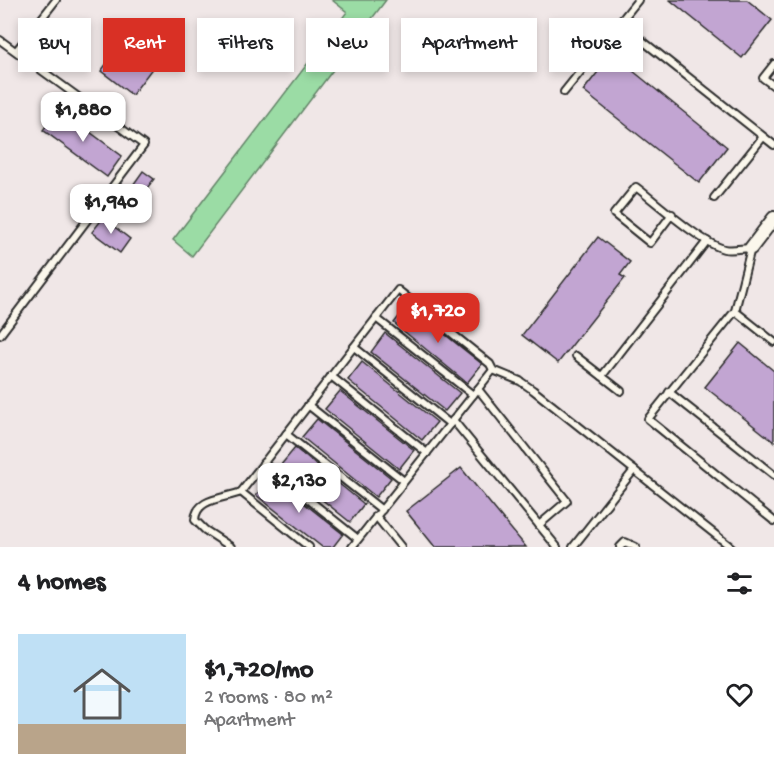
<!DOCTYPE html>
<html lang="en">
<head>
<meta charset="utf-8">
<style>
  body { margin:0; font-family:"Gochi Hand",sans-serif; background:#f6f6f6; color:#202124; height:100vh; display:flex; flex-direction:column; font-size:22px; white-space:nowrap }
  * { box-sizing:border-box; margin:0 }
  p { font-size:20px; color:#757577 }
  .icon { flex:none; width:33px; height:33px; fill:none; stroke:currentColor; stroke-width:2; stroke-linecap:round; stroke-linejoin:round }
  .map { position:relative; height:547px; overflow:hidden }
  .details { display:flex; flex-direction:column; background:#fff; flex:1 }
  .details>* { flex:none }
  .banner { position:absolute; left:18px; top:18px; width:738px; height:54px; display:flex; gap:12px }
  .price { position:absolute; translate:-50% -51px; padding:0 14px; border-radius:12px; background:#fff; color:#222; font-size:20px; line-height:39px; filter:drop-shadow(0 2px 3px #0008) }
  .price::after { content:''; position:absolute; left:50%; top:36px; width:18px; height:14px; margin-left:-9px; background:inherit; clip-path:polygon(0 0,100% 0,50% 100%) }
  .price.on { background:#d93025; color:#fff }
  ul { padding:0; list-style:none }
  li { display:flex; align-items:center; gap:18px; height:150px; padding:0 18px }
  li span { display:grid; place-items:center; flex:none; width:168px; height:120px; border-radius:0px; color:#555 }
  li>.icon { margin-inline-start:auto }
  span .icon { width:72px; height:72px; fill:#fffc; stroke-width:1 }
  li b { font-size:26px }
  h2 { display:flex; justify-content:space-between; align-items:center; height:72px; padding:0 18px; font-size:26px }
  .chip { padding:0 21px; border-radius:0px; background:#fff; box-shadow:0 3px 9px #0003; font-size:21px; line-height:54px }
  .chip.on { background:#d93025; color:#fff }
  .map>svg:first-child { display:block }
  .green { fill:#9bdca5; stroke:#638468; stroke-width:1.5 }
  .building { fill:#c2a5d2; stroke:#2b2b2b; stroke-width:1.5 }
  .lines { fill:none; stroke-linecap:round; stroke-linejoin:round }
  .service-casing { stroke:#2b2b2b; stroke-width:10 }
  .minor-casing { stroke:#2b2b2b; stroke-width:16 }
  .service { stroke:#fbf7ec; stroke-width:6 }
  .minor { stroke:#fbf7ec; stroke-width:12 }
</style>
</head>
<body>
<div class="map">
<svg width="774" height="547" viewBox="0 0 774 547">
  <rect width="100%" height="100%" fill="#f0e7e7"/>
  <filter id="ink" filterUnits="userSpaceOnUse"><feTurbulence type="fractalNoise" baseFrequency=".0167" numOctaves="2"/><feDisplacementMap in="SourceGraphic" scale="12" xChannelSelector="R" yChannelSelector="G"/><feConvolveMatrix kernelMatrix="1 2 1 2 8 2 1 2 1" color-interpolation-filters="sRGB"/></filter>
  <g filter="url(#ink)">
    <polygon class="green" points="332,0 386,0 192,256 173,240 347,12"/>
    <g class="building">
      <polygon points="670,0 747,0 772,20 742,58"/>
      <polygon points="132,30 163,54 132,95 101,71"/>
      <polygon points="612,54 727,147 699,183 583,91"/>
      <polygon points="59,109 122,156 107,177 43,130"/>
      <polygon points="143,171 154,179 138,200 128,192"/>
      <polygon points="103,218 130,239 120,253 92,232"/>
      <polygon points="598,237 630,262 620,275 625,278 558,363 522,335"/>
      <polygon points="408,305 482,364 467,383 394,323"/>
      <polygon points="385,333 460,393 445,411 371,352"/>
      <polygon points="740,343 774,371 774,442 705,387"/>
      <polygon points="362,362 437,422 422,440 348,380"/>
      <polygon points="340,391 414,450 399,469 325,409"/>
      <polygon points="317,419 391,478 376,497 302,437"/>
      <polygon points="295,448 364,504 350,522 280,466"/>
      <polygon points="461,468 526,547 435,547 406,511"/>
      <polygon points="271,477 343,534 333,547 322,547 256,495"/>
    </g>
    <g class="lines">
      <g class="service-casing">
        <g id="service">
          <polyline points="620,23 774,145"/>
          <polyline points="0,40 144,145 0,335"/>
          <polyline points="16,51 56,0"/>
          <polyline points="774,64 763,78 774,86"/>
          <polyline points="564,92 638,0"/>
          <polyline points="714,198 763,137"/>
          <path d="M672,214l-22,29 -36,-29 22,-27c20,15 65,56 88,62 8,2 19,-1 27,-1l-16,63 -87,108 126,102"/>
          <polyline points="735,311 774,342"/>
          <polyline points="376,318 473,395"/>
          <polyline points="354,347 450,424"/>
          <polyline points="576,356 621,391"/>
          <polyline points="331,376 427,453"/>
          <polyline points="602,376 707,241"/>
          <polyline points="478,389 567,501 539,525"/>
          <polyline points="669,392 774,475"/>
          <polyline points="308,405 404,481"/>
          <polyline points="453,420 557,547"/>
          <polyline points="286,434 382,510"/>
          <polyline points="263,463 358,539"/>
          <polyline points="241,492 309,547"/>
          <polyline points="376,516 401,547"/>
          <path d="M231,547l-26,-17 -10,-10c1,-22 28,-21 46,-28l157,-202 92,74 3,6 27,11 13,9 198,157"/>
          <polyline points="352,547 493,370"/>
          <polyline points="573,547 634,470"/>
          <polyline points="620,547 625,542 636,547"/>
        </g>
      </g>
      <g class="minor-casing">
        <polyline id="minor" points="751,248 774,218"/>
      </g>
      <use href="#service" class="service"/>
      <use href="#minor" class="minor"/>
    </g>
  </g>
</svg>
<b class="price" style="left:83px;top:143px">$1,880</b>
<b class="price" style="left:111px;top:235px">$1,940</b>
<b class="price on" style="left:438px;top:344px">$1,720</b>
<b class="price" style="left:299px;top:514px">$2,130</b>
<div class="banner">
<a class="chip">Buy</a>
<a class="chip on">Rent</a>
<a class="chip">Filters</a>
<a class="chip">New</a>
<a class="chip">Apartment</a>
<a class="chip">House</a>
</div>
</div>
<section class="details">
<h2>4 homes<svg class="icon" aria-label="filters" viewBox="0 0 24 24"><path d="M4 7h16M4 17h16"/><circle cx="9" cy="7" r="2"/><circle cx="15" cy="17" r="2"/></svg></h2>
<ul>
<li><span style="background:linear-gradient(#bfe0f5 75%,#b9a48a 0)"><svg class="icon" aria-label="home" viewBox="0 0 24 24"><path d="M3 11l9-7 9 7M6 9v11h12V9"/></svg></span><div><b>$1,720/mo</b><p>2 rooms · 80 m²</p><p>Apartment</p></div><svg class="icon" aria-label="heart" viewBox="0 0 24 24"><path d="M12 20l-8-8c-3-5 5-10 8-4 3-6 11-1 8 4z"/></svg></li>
</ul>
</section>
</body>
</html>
